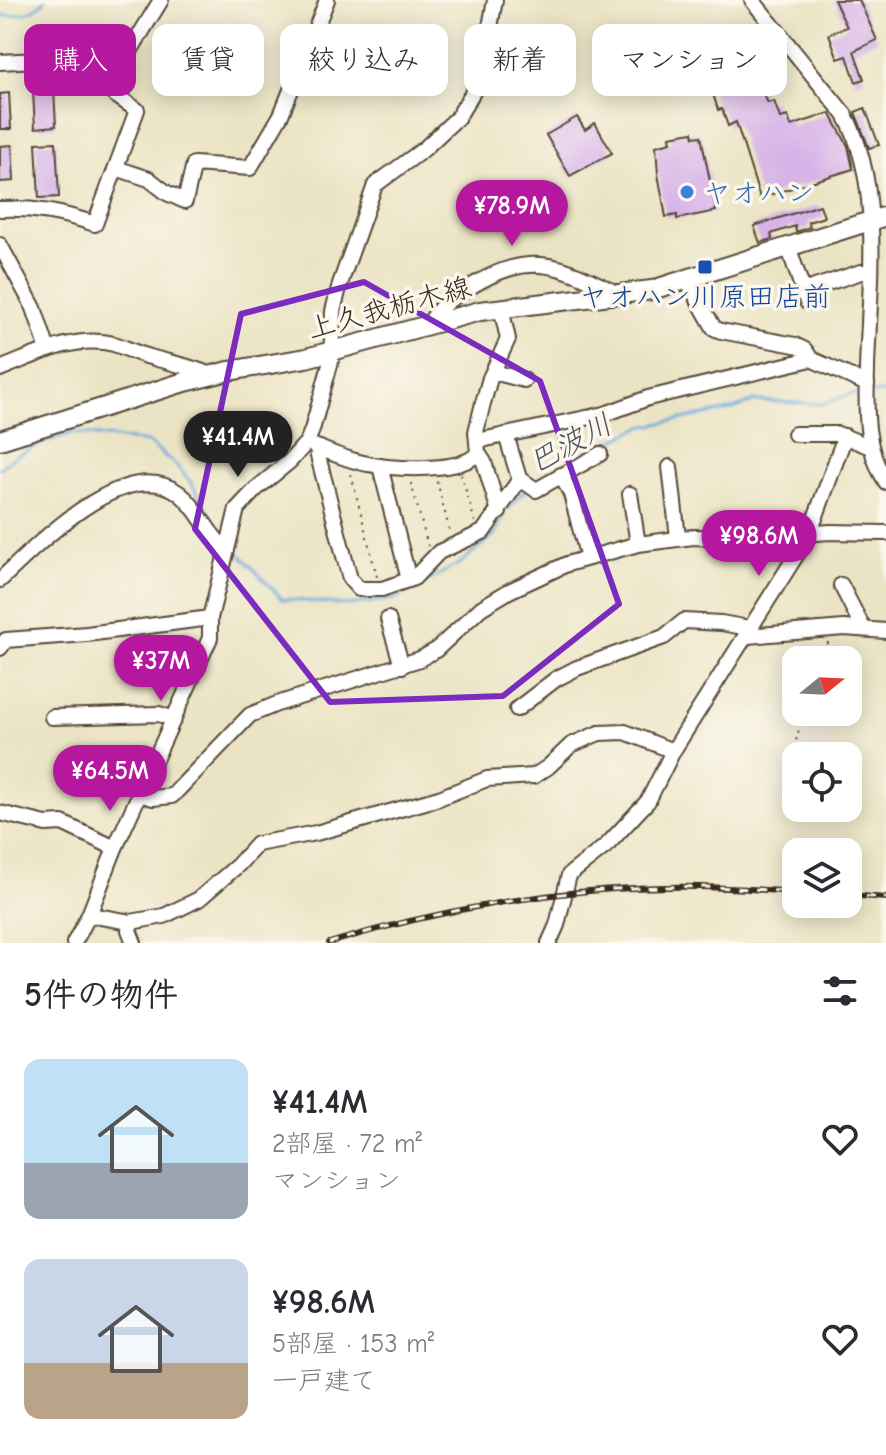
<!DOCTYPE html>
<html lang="ja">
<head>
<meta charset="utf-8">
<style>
  body { margin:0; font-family:"Comic Neue","Klee One",sans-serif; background:#f2f2f3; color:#2b2b33; height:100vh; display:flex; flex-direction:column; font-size:30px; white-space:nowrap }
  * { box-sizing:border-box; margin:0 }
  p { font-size:26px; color:#7c7c81 }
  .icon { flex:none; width:44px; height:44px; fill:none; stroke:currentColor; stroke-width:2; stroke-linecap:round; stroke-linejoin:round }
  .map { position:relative; height:943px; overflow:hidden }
  .side { display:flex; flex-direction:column; background:#fff; flex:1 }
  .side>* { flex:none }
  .guide { position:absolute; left:24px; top:24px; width:838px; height:72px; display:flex; gap:16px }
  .needle { width:52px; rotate:72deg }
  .buttons { position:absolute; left:782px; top:646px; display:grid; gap:16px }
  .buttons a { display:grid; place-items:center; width:80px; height:80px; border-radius:16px; background:#fff; box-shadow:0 4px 20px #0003; font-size:40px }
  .price { position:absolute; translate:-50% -68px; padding:0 18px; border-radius:28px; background:#b5179e; color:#fff; font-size:26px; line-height:52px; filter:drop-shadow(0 2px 4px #0008) }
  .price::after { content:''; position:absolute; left:50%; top:48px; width:24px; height:18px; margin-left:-12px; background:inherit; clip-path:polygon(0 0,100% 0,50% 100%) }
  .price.selected { background:#222; color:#fff }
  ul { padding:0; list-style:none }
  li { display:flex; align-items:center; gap:24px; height:200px; padding:0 24px }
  li span { display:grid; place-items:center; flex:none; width:224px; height:160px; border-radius:16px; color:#555 }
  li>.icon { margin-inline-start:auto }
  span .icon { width:96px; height:96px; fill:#fffc; stroke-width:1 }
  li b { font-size:34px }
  h2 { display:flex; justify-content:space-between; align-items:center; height:96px; padding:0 24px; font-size:34px }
  .chip { padding:0 28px; border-radius:16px; background:#fff; box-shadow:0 4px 20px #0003; font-size:28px; line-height:72px }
  .chip.selected { background:#b5179e; color:#fff }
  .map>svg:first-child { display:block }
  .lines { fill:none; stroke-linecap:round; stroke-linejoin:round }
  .stream { stroke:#6ca9dd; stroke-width:3 }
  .building { fill:#d7b3e8 }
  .minor-casing { stroke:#554637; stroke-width:18 }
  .major-casing { stroke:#554637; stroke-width:22 }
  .path { stroke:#554637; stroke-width:2; stroke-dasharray:2 6; stroke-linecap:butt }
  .minor { stroke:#fff; stroke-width:14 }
  .major { stroke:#fff; stroke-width:18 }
  .rail-casing { stroke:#3b2a1e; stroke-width:6 }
  .rail { stroke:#fbf7ec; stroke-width:3; stroke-dasharray:9; stroke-linecap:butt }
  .marked { fill:none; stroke:#7b2cbf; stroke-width:6; stroke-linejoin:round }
  .shop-dot { fill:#3f7fe0; stroke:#fbf7ec; stroke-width:3 }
  .transit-dot { fill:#1a4fb4; stroke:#fbf7ec; stroke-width:3 }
  .labels { text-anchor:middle; stroke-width:7; stroke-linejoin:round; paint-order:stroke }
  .shop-label { font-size:28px; fill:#366cbe; stroke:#fbf7ec; text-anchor:start }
  .transit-label { font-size:28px; fill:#164399; stroke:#fbf7ec }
  .street-label { font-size:28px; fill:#3b2a1e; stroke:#fbf7ec }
  .water-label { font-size:30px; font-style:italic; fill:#4c5661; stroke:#fbf7ec }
</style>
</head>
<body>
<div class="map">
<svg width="886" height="943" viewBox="0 0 886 943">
  <rect width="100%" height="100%" fill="#fbf7ec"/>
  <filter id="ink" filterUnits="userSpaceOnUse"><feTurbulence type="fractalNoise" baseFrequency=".0125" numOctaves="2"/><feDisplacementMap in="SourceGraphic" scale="16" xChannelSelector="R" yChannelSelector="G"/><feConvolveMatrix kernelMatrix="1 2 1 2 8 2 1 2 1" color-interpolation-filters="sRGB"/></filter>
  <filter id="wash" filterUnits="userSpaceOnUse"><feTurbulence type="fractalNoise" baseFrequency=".006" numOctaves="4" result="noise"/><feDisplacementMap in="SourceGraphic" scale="32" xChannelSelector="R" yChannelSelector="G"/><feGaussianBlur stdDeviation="1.8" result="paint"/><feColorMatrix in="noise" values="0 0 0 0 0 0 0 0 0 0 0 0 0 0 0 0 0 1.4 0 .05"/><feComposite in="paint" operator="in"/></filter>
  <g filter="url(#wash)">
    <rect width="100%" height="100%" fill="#ebe4c4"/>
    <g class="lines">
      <g class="stream">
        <path d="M0,16c18,-1 34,-1 45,-16"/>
        <polyline points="870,394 886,393"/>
        <polyline points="0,468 16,456 42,443 72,433 148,442 178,467 191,483 224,537"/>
        <polyline points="551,474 581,456 641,427 730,410 755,401 822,404 851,394 862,394"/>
        <polyline points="508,509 527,488"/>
        <polyline points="236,550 282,599 348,605 394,599 459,564 495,534 504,515"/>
      </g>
    </g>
    <g id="blocks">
      <g class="building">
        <polygon points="834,0 859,0 877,40 854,51 864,79 856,82 847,56 838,59 829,34 847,27"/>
        <polygon points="739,65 742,76 752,73 768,103 774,101 780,118 788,116 791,126 830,113 848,146 853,169 760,198 736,122 728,126 722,109 718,110 707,74"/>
        <polygon points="54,90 56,126 35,128 33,91"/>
        <polygon points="9,93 11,129 0,129 0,94"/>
        <polygon points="865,108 879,145 869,148 855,112"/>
        <polygon points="577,117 585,130 595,123 612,153 570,176 546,135"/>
        <polygon points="693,132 694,137 701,136 716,211 677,219 677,215 666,217 658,174 656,146 671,142 670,136"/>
        <polygon points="56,142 59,197 39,198 36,143"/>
        <polygon points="12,145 14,181 0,182 0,146"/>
        <polygon points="820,205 824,217 808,222 810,227 796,232 795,226 771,234 772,239 760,243 754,226"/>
      </g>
    </g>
  </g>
  <g filter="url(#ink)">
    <use href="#blocks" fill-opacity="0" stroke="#554637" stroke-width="2"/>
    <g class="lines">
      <g class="minor-casing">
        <g id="minor">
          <path d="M752,0l93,115c39,71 24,175 22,254 -1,40 -3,79 19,113"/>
          <path d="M0,62l56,-3 11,3 70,48 -42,114c-33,-11 -61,-17 -95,-15"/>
          <polyline points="107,89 161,0"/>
          <polyline points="116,168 149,179 167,193 185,201 194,164 250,168 281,115 327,0"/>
          <polyline points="0,245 34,308 48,350"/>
          <polyline points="788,246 807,302"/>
          <polyline points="687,280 714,328 721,331 795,345 805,350 811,359 867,384"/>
          <polyline points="803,291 861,272 869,272"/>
          <path d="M430,323c9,-18 23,-26 40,-36 62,-38 90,-22 150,8"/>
          <path d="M0,369c36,-14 75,-35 114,-25 12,4 24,10 36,13 20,6 41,9 60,18"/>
          <polyline points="494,369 501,374 524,380"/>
          <polyline points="795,434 838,434 868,446"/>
          <polyline points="506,435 519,478 536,490 600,454"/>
          <polyline points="477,441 605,414 648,398 811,359"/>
          <path d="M314,446c17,7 36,15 54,18 25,5 94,9 110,-11l-2,-21 7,-29 7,-25 18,-39 -7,-31"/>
          <polyline points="320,448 318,456 350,579 359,589 382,589 414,578 439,552 483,532 520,479"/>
          <polyline points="478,453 484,462 499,512"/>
          <polyline points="380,466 409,580"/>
          <polyline points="670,467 678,538"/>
          <polyline points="561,475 571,494 588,558"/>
          <polyline points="630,494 638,544"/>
          <path d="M0,580c37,-34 124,-127 179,-87 20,15 28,42 48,57"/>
          <polyline points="841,585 863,628"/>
          <polyline points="388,619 402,666"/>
          <polyline points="747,636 844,628 886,631"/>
          <polyline points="0,648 6,640 87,634 210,618"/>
          <polyline points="517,709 556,679 577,668 664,637 684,621 721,623 749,628"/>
          <polyline points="52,717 159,714 174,719"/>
          <polyline points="139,794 153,798 172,796 250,715 277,704 420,659 436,650 481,608 509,591 567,564 638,544 693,537 751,538 830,532 886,533"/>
          <polyline points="0,813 46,824 62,823 115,848"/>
          <polyline points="89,915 131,922 164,916 199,899 238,865 257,844 316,833 439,798 487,779 534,776 548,767 571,745 599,733 625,732 673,751"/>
          <polyline points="131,922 129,930 134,943"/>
          <polyline points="74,943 89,915 115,848 210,638 210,618 237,509 256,489 290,461 307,442 312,430 331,361 333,311 340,284 375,185 424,149 458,117 473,92 483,65 495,0"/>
          <polyline points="549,943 557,925 569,875 607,845 648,801 673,751 809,535 845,436"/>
        </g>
      </g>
      <g class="major-casing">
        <polyline id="major" points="0,440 181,383 229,371 306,358 480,311 652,290 886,216"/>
      </g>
      <g class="path">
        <polyline points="351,474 377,577"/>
        <polyline points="461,474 475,522"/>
        <polyline points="437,481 450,533"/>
        <polyline points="411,483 428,546"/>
        <polyline points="826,660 828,642"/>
        <polyline points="794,748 804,712"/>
      </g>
      <use href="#minor" class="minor"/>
      <use href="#major" class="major"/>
      <g class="rail-casing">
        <g id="rail">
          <polyline points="848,895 886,898"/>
          <path d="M329,943c104,-32 229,-55 338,-56 43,-1 86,2 129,5"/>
        </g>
      </g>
      <use href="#rail" class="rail"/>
    </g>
  </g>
  <path class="marked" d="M364,282l176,99 79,223 -116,92 -173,6 -135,-173 46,-215z"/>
  <circle class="shop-dot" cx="687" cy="192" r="8"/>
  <rect class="transit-dot" x="697" y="259" width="16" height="16" rx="4"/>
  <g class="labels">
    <g class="shop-label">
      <text x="703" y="202">ヤオハン</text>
    </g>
    <g class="transit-label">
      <text x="705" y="306">ヤオハン川原田店前</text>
    </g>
    <g class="street-label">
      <text transform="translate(389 307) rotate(-15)" y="10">上久我栃木線</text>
    </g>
    <g class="water-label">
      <text transform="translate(570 443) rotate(-28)" y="10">巴波川</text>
    </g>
  </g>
</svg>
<div class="buttons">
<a><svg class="needle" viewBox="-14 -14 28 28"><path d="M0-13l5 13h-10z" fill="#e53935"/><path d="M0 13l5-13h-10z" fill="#7c7c81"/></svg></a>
<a><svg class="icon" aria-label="locate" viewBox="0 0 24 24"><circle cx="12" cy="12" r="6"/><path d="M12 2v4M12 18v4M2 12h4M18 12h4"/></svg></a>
<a><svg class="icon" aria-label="layers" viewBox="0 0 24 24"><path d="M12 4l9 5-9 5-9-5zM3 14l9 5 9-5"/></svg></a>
</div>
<b class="price" style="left:512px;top:248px">¥78.9M</b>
<b class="price selected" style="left:238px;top:479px">¥41.4M</b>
<b class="price" style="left:759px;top:578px">¥98.6M</b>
<b class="price" style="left:161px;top:703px">¥37M</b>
<b class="price" style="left:110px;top:813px">¥64.5M</b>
<div class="guide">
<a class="chip selected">購入</a>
<a class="chip">賃貸</a>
<a class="chip">絞り込み</a>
<a class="chip">新着</a>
<a class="chip">マンション</a>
</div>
</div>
<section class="side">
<h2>5件の物件<svg class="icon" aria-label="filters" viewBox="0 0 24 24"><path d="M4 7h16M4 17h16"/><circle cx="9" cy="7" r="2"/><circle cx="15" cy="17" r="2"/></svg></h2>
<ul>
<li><span style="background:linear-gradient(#bfe0f5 65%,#9aa5b1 0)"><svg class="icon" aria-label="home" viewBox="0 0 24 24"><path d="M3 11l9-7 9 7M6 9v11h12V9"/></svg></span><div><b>¥41.4M</b><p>2部屋 · 72 m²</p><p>マンション</p></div><svg class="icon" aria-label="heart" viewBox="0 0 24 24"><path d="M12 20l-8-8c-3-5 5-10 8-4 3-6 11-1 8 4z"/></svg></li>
<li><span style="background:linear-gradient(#c9d6e8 65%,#b9a48a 0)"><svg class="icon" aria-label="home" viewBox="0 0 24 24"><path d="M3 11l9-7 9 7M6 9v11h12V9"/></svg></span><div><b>¥98.6M</b><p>5部屋 · 153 m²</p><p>一戸建て</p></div><svg class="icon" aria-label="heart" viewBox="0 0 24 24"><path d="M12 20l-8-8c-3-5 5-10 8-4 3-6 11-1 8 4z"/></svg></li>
</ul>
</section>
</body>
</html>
